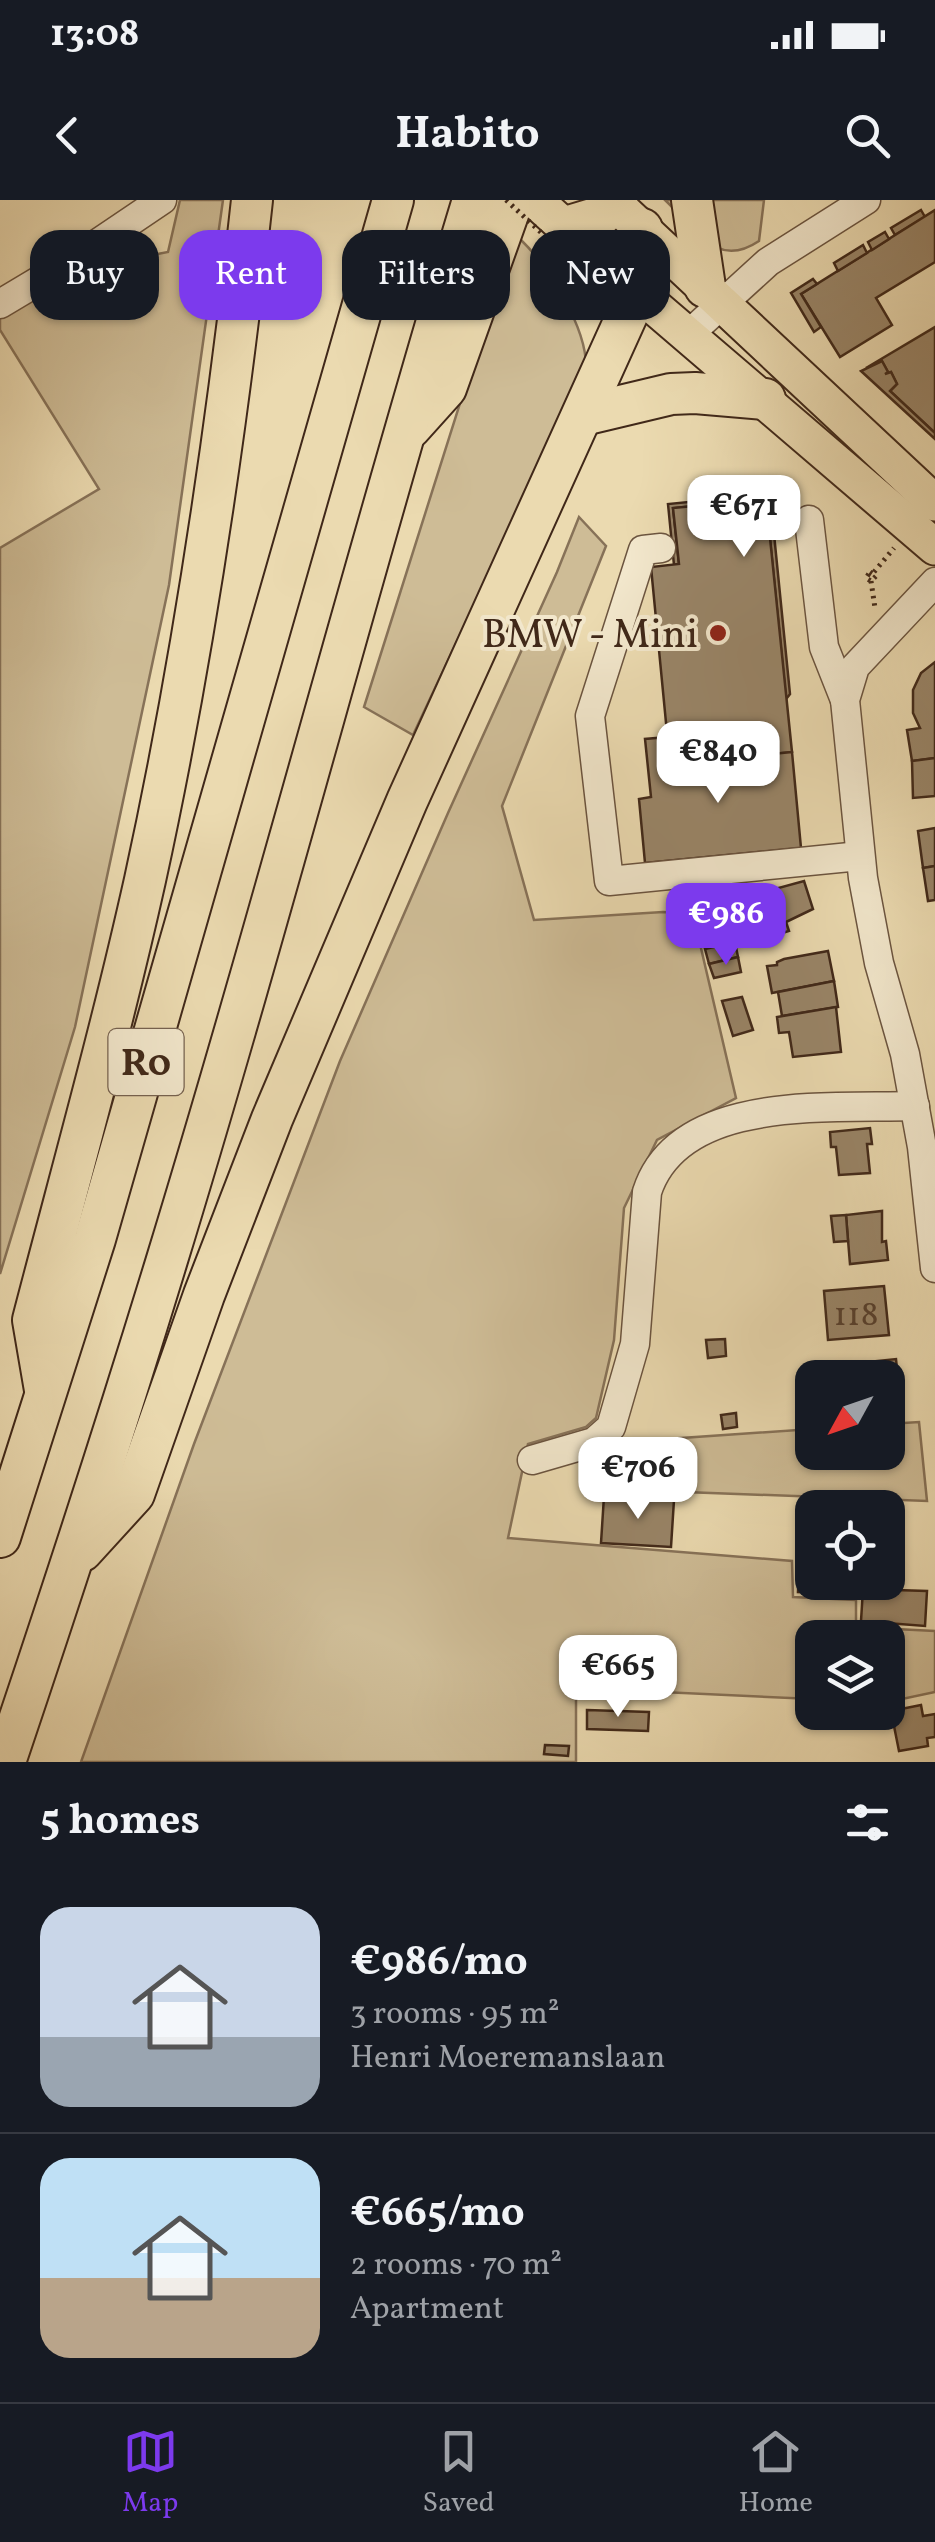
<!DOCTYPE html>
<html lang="en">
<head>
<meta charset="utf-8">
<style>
  body { margin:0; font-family:Vollkorn,serif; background:#242831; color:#f1f3f6; height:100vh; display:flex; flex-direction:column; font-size:38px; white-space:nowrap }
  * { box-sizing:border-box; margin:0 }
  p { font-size:32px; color:#9ea1a6 }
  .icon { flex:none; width:55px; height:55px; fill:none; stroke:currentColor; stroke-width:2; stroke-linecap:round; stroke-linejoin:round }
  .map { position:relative; height:1562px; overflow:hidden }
  .side { display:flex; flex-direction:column; background:#171b24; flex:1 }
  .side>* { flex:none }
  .top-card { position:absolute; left:30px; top:30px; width:875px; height:90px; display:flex; gap:20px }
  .needle { width:65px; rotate:230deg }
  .fabs { position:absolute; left:795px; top:1160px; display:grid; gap:20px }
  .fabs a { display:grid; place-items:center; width:110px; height:110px; border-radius:20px; background:#171b24; box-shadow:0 2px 8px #0004; font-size:50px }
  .price { position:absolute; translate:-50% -85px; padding:0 22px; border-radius:20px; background:#fff; color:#222; font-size:32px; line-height:65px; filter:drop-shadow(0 2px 5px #0008) }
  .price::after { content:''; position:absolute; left:50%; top:60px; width:30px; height:22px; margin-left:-15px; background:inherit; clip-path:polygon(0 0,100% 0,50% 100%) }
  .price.on { background:#7c3aed; color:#fff }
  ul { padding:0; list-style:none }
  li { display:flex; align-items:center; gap:30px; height:250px; padding:0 40px }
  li+li { border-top:2px solid #363941 }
  li span { display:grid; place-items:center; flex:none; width:280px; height:200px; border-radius:30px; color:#555 }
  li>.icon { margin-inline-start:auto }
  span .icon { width:120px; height:120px; fill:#fffc; stroke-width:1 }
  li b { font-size:42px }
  h2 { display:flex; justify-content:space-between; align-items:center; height:120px; padding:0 40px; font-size:42px }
  .pill { padding:0 35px; border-radius:30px; background:#171b24; box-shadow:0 2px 8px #0004; font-size:35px; line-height:90px }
  .pill.on { background:#7c3aed; color:#fff }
  .status { display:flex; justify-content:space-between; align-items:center; height:70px; padding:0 50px; background:#171b24; direction:ltr }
  .status svg { height:28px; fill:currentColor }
  header { display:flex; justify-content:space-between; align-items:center; height:130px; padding:0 40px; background:#171b24; font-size:45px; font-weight:700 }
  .dock { display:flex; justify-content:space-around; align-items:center; height:140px; border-top:2px solid #363941; background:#171b24; font-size:28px; color:#9ea1a6 }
  .dock a { display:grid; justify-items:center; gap:5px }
  .dock .on { color:#7c3aed }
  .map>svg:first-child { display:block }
  .green { fill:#cebc96; stroke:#877258; stroke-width:2.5 }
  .building { fill:#998568; stroke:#402819; stroke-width:2.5 }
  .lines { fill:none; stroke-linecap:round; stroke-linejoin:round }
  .minor-casing { stroke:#6b543f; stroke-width:31 }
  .major-casing { stroke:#402819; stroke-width:39 }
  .highway-casing { stroke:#402819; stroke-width:44 }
  .path { stroke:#402819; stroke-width:5; stroke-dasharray:2.5 5; stroke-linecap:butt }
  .minor { stroke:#f2e7cc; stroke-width:28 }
  .major { stroke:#ebdab0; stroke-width:35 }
  .highway { stroke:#ebdab0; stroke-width:40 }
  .path-bridge { stroke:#402819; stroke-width:5; stroke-dasharray:2.5 5; stroke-linecap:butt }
  .poi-dot { fill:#8f2418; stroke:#f2e7cc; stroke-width:4 }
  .labels { text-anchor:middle; stroke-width:8; stroke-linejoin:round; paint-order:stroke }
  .number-label { font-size:35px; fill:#563f2d }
  .shield { fill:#f2e7cc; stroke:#75614f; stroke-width:2.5 }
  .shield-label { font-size:38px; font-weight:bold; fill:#402819 }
  .poi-label { font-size:40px; fill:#402819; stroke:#f2e7cc; text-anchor:end }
</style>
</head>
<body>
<div class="status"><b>13:08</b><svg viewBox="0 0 49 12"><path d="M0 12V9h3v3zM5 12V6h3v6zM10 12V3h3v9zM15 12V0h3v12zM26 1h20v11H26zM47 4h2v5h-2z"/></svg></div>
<header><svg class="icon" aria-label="back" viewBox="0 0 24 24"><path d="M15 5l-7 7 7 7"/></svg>Habito<svg class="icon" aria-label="search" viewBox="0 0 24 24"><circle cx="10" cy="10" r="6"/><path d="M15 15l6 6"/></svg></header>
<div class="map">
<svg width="935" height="1562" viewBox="0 0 935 1562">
  <rect width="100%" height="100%" fill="#ebdab0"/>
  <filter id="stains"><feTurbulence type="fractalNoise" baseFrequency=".002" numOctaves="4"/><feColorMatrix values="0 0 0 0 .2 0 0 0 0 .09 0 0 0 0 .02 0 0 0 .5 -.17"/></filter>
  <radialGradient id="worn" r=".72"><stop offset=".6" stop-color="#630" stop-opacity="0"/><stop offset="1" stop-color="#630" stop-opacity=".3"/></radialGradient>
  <g class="green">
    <polygon points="180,0 223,0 169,385 75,827 0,1074 0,348 99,289 0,130 0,114 70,71 168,52"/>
    <path d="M665,0h99l-5,41c-43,29 -63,-12 -94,-41z"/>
    <path d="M521,40c28,27 65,87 65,126l-173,369 -49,-28 147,-465z"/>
    <polygon points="579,317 606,346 502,606 534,720 663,712 693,714 736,898 657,940 624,1008 614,1140 596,1218 586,1227 528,1244 508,1338 792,1361 793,1397 856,1400 856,1427 935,1431 935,1492 888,1502 888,1438 812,1438 812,1499 576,1488 576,1562 81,1562 194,1244 340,861 448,613 557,372"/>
    <polygon points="919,1222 927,1301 658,1291 653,1240 812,1229 812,1252 888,1252 888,1224"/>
  </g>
  <g class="building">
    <polygon points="921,10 925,17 895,35 891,28"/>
    <polygon points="935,10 935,62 876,98 892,125 840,157 801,94"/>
    <polygon points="885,32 889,39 872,50 868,42"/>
    <polygon points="863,45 867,53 838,71 834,63"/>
    <polygon points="813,79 817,84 801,94 821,127 814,132 791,93"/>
    <polygon points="935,127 935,233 890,191 897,184 891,172 885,174 888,172 882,161 866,168"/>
    <polygon points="882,161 888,172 885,174 891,172 897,184 890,191 935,233 935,239 861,171"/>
    <polygon points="770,294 790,494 786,499 766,299 673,308 679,364 674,365 668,304"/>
    <polygon points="766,299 792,552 670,564 651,367 679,364 673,308"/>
    <polygon points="935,462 935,558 912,561 907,530 920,528 913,513 913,490 921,473"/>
    <polygon points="667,537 670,564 792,552 801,648 645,663 639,599 651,597 645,539"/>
    <polygon points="935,558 935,596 913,598 912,561"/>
    <polygon points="935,628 935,666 923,668 918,631"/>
    <polygon points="935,666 935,700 928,701 923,668"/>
    <polygon points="804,681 813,709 786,722 789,731 763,739 749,696"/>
    <polygon points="735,742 738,757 709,764 705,749"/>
    <polygon points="828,751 834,781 772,793 767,766 777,765 777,762 784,759"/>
    <polygon points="738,757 741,772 714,778 709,764"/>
    <polygon points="834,781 838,807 782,816 778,792"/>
    <polygon points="742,797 753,830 733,836 722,801"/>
    <polygon points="836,807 841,852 793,857 789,832 779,833 777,817"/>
    <polygon points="870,928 872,944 867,944 870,973 839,975 836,947 831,947 830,932"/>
    <polygon points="882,1011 882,1042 886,1041 888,1060 850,1064 846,1015"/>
    <polygon points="846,1015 848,1041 834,1042 831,1016"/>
    <polygon points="884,1086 889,1135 828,1140 824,1091"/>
    <polygon points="725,1139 726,1156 708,1158 706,1140"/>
    <polygon points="896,1159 901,1209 888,1210 888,1178 829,1178 828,1166"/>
    <polygon points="736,1213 737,1227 723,1229 721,1215"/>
    <polygon points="604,1296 674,1300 671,1347 601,1343"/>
    <polygon points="888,1323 902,1323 900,1351 888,1350"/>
    <polygon points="799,1368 812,1368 812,1382 848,1382 848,1394 798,1392"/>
    <polygon points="863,1389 927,1391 925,1426 861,1421"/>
    <polygon points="921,1505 923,1516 935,1514 935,1537 927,1538 928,1546 899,1551 891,1511"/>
    <polygon points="587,1510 649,1512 648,1531 587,1529"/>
    <polygon points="545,1545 569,1546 568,1556 544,1554"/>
  </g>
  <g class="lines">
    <g class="minor-casing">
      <g id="minor">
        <polyline points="0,104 67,64 162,0"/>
        <polyline points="688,135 768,62 866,0"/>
        <polyline points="809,320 824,447 845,500"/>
        <polyline points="661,348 643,350 590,516 609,681 860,656"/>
        <polyline points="935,382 855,467 845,500 863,678 879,763 905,854 922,947 935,1068"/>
        <path d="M532,1260l62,-18 17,-15 24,-83 12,-152c32,-99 186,-83 268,-86"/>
      </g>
    </g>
    <g class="major-casing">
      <g id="major">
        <polyline points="535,0 636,91 935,347"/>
        <polyline points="626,14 935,303"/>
      </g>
    </g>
    <g class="highway-casing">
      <g id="highway">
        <polyline points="692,0 705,87"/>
        <polyline points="566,27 599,17 617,0"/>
        <polyline points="583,215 671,194 695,193 765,199"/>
        <polyline points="410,228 446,188 513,0"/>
        <path d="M45,1190l-12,-70c38,-146 79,-292 112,-440 49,-224 82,-452 107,-680"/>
        <polyline points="0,1337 95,1039 393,0"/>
        <polyline points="82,1351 134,1294 204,1095 272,919 407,601 628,113 636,91 642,29"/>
        <path d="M5,1562c56,-166 110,-332 161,-499 108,-353 200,-710 307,-1063"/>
      </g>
    </g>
    <g class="path">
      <polygon points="870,372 876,376 871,381 866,378"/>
      <polyline points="874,372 894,348"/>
      <polyline points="871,381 875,408"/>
    </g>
    <use href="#minor" class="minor"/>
    <use href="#major" class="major"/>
    <use href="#highway" class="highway"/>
    <polyline class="path-bridge" points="506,0 546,37"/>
  </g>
  <circle class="poi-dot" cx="718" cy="433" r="10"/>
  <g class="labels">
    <g class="number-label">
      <text x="856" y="1125">118</text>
    </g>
    <rect class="shield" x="108.5" y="829" width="75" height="66" rx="8"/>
    <g class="shield-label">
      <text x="146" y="875">R0</text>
    </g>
    <g class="poi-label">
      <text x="698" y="447">BMW - Mini</text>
    </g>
  </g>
  <rect width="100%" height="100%" filter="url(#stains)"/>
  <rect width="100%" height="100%" fill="url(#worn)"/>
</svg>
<div class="fabs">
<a><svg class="needle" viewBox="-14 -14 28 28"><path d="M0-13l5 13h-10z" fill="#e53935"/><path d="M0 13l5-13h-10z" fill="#9ea1a6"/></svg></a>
<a><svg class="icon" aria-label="locate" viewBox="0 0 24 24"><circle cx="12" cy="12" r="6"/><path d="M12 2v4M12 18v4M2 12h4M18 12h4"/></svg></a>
<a><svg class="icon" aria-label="layers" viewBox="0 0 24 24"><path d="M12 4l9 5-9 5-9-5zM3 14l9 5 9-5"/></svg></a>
</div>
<b class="price" style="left:744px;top:360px">€671</b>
<b class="price" style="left:718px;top:606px">€840</b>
<b class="price on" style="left:726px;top:768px">€986</b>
<b class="price" style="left:638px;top:1322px">€706</b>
<b class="price" style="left:618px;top:1520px">€665</b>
<div class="top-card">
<a class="pill">Buy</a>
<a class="pill on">Rent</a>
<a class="pill">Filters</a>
<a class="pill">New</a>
</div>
</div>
<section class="side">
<h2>5 homes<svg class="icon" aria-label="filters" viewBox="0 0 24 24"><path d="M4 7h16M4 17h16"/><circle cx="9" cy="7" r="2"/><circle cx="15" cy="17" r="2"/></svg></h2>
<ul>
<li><span style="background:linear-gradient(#c9d6e8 65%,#9aa5b1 0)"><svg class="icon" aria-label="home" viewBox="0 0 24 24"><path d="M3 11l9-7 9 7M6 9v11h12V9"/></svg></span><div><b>€986/mo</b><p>3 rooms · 95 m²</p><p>Henri Moeremanslaan</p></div></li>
<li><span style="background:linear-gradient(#bfe0f5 60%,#b9a48a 0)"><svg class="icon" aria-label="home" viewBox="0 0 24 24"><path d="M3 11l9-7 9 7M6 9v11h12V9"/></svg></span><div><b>€665/mo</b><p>2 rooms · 70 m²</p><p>Apartment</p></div></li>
</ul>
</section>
<nav class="dock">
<a class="on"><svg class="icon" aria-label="map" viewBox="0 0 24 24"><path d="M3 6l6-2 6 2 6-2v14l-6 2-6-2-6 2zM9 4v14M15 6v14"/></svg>Map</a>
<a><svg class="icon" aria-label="saved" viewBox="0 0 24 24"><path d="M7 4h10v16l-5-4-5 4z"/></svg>Saved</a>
<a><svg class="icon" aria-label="home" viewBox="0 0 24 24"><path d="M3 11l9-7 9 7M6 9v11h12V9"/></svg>Home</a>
</nav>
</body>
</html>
